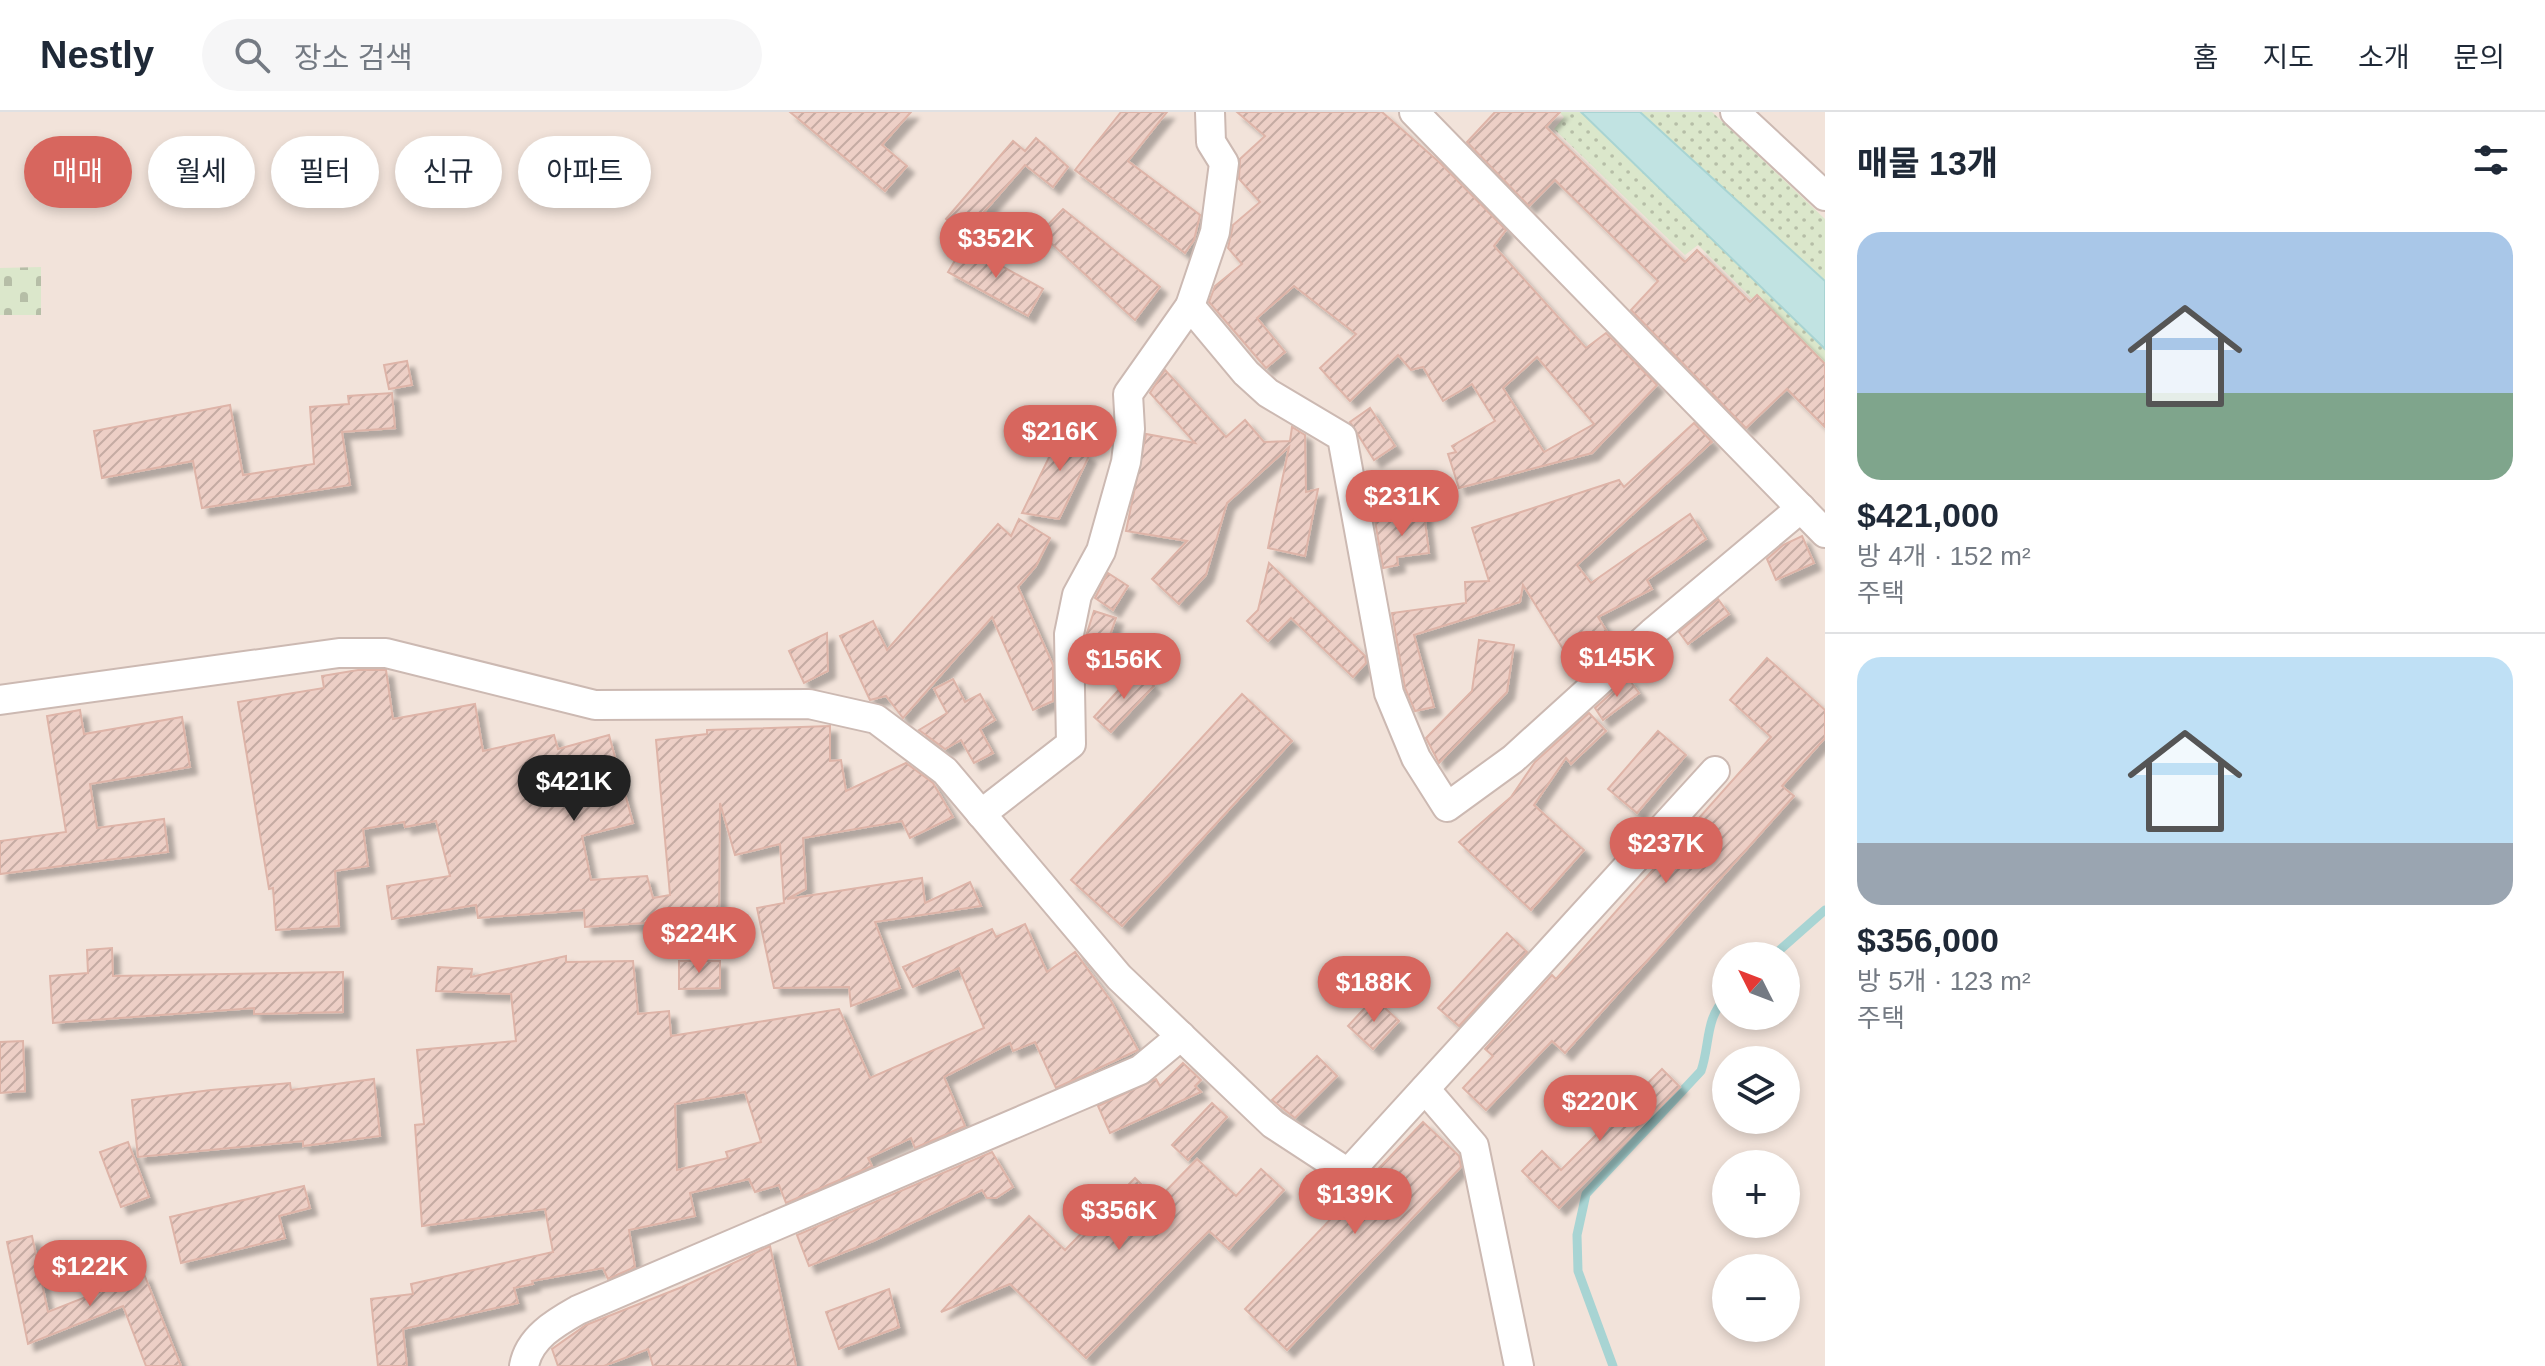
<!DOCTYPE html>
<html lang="ko">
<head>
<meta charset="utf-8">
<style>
  body { margin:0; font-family:Arial,"Noto Sans KR",sans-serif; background:#f6f6f7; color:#1f2937; height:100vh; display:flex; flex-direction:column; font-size:30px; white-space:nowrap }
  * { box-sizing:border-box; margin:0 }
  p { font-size:26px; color:#747a83 }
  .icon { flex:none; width:44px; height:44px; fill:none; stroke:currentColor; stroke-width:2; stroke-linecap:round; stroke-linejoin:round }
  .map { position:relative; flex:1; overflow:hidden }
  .sheet { display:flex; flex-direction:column; background:#fff; width:720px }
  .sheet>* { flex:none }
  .hud { position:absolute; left:24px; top:24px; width:760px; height:72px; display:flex; gap:16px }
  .needle { width:52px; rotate:312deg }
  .buttons { position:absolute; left:1712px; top:830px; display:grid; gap:16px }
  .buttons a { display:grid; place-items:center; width:88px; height:88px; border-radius:50%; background:#fff; box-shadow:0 4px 12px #0003; font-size:40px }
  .price { position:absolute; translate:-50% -68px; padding:0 18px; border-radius:28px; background:#d7665e; color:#fff; font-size:26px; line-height:52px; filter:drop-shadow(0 2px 4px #0008) }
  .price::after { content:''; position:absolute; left:50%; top:48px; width:24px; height:18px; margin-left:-12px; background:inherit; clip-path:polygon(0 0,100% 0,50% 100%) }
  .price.current { background:#222; color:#fff }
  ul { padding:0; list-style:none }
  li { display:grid; align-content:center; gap:16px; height:424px; padding:0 32px }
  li+li { border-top:2px solid #e0e1e3 }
  li span { display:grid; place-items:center; height:248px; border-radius:24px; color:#555 }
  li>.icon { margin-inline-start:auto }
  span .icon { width:144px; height:144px; fill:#fffc; stroke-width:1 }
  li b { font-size:34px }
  h2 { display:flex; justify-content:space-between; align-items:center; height:96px; padding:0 32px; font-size:34px }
  .chip { padding:0 28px; border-radius:36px; background:#fff; box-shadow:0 4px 12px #0003; font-size:28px; line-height:72px }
  .chip.current { background:#d7665e; color:#fff }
  header { display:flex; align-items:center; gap:48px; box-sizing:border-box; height:112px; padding:0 40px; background:#fff; border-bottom:2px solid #e0e1e3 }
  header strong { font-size:38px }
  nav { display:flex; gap:44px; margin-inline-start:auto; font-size:28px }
  .search { width:560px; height:72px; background:#f6f6f7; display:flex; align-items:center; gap:20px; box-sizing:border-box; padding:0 28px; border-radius:44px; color:#747a83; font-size:30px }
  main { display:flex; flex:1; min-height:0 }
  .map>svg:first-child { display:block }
  .residential { fill:#f2e3da; fill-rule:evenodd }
  .grass { fill:url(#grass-dots) }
  .cemetery { fill:url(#cemetery-stones) }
  .water { fill:#c1e3e2; stroke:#a8d4d3; stroke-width:2 }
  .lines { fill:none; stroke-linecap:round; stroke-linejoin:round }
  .stream { stroke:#a8d4d3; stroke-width:9 }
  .building { fill:url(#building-hatch); stroke:#deb4a8; stroke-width:2; fill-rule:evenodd; filter:url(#shadow) }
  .street-casing { stroke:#ccb9b2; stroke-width:32 }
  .street { stroke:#fff; stroke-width:28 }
</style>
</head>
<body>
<header>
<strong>Nestly</strong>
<div class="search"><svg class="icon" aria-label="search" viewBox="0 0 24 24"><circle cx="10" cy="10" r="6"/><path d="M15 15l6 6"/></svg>장소 검색</div>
<nav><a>홈</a><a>지도</a><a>소개</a><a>문의</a></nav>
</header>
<main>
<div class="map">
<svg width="1825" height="1254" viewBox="0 0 1825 1254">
  <defs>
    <pattern id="grass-dots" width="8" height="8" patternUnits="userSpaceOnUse" patternTransform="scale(2)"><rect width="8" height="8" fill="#dbe7cb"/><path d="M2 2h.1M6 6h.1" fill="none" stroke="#b6bea7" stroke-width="1.8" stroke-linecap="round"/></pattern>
    <pattern id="cemetery-stones" width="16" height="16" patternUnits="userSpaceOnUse" patternTransform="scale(2)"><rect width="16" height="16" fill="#dbe7cb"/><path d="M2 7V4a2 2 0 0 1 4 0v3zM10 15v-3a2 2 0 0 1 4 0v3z" fill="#b6bea7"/></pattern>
    <pattern id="building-hatch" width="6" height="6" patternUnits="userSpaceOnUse" patternTransform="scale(2)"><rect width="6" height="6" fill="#edcfc6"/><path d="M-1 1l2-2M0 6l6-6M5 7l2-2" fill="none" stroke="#c5aba3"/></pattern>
    <filter id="shadow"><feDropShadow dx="7" dy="7" stdDeviation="2" flood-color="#0004"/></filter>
  </defs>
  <rect width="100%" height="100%" fill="#fbf2eb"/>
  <path class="residential" d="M0,0h1825v1254h-1825zM1726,844h60v60h-60zM1726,948h60v60h-60zM1726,1052h60v60h-60zM1726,1156h60v60h-60z"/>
  <g class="grass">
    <polygon points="1559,0 1581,0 1825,237 1825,259 1698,133 1685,143 1554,17 1564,5"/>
    <polygon points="1640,0 1712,0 1825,107 1825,169"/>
  </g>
  <polygon class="cemetery" points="41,155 41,203 0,203 0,156"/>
  <polygon class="water" points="1581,0 1640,0 1825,169 1825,237"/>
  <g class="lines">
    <g class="stream">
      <polyline points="1773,844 1825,798"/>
      <path d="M1613,1254l-35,-95 -1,-36 9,-41 115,-123c9,-25 4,-54 25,-73"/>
    </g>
  </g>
  <g class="building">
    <polygon points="790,0 911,0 882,33 907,54 885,79"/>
    <polygon points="1121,0 1167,0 1128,49 1200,103 1194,128 1185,141 1075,58"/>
    <path d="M1237,0h145l57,50 67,68 -12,16 92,102 20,-15 51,52 -65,68 -133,35 -11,-34 8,-2 -4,-6 43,-25 -23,-37 -29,17 -20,-34 -12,3 -13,-15 -48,46 -30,-33 36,-34 -62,-48 -37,32 28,34 -19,16 -57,-66 6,-16 27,-22 -14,-16 5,-23 27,-23 -21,-23 1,-20 25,-23zM1537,245l57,67 -50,28 -41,-64z"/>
    <polygon points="1495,0 1560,0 1546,15 1685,150 1697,138 1750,190 1757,183 1825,252 1825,315 1787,277 1746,316 1631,198 1658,169 1555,68 1529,94 1467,30"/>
    <polygon points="1036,26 1068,55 1053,75 1025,53 964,123 946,107 1013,29 1025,39"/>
    <polygon points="1063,97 1160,175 1135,208 1040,121"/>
    <polygon points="964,133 1043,177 1028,204 948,160"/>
    <polygon points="407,249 412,273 389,277 384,253"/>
    <polygon points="1165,258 1226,325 1245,308 1264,330 1290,329 1292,315 1305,323 1306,380 1318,377 1305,444 1268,436 1289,335 1227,391 1206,463 1179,492 1152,467 1187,429 1126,419 1146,322 1195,331 1150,281"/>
    <polygon points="392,281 395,316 342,320 350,373 202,396 193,349 102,366 94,319 230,293 243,363 314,352 310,295 349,292 348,284"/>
    <polygon points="1370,296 1395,334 1374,348 1350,310"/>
    <polygon points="1069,304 1090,314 1078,338 1089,344 1059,407 1022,401"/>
    <polygon points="1694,311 1712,330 1577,453 1591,471 1690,402 1706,427 1647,468 1652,477 1598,505 1609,523 1570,548 1523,473 1520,490 1414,523 1434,595 1415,599 1405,576 1392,501 1466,491 1465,470 1489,469 1472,416 1619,368 1624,375"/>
    <polygon points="1424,401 1429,441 1397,445 1398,453 1383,456 1375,409"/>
    <polygon points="1019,407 1050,426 1036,454 1018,475 1053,553 1053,589 1033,598 992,505 903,606 886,584 870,588 840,524 873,509 887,538 998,412 1011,424"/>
    <polygon points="1802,424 1814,451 1776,468 1767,447 1783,433"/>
    <polygon points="1269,451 1365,544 1366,551 1353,565 1291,506 1268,529 1247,509 1258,498"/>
    <polygon points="1108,461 1128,474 1113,498 1095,486"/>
    <polygon points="1718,487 1729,502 1688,532 1679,520"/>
    <polygon points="1094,499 1116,506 1101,549 1086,545 1086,524"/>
    <polygon points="827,521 828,559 804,571 789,539"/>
    <polygon points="1479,528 1514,533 1507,580 1439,651 1426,626 1472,579"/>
    <polygon points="1767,546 1825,598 1825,626 1782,674 1794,684 1565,941 1552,929 1486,998 1463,976 1493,944 1485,937 1552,863 1556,867 1771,625 1730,588"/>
    <polygon points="358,558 386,558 393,607 475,592 483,639 554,623 558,637 609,623 633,711 582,724 591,768 647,764 653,786 670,783 656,628 707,622 707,618 830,614 830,649 841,648 846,679 906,651 933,671 953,705 910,726 902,709 803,726 806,777 787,787 922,766 925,791 970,770 981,794 875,810 900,876 851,894 849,875 774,876 757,796 784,791 780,732 735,743 720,691 719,806 585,815 584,798 478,806 476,793 392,807 387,774 450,764 436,709 405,715 404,710 363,717 368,754 335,759 339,814 276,818 273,776 269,777 238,590 324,576 322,564"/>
    <polygon points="1136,559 1154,574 1111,620 1094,605"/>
    <polygon points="1628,566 1639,581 1603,608 1595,596"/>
    <polygon points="953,567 965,590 980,582 995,608 980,617 993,641 974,651 961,628 945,637 919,618 947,601 934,577"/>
    <polygon points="1242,582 1292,629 1122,814 1071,768"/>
    <polygon points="80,598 84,622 182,605 190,655 90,672 97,716 164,707 168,740 0,762 0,729 66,720 47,604"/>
    <polygon points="1589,601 1606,619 1571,652 1566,646 1534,693 1584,738 1531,798 1459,730 1511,685 1535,650"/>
    <polygon points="1658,619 1686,643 1637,701 1608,677"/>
    <path d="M1025,812l22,48 28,-20 36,49 27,49 -82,38 -21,-46 -22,9 -3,-8 -66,34 21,49 -50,22 -4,-10 -43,20 4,8 -86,37 -7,-18 -24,7 -6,-13 -59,14 5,23 -66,14 6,37 -27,12 -5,-11 -71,13 1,3 -19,4 4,15 -115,26 4,37h-29l-7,-67 42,-5 -2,-10 142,-32 -8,-43 -123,17 -7,-101 9,-1 -7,-74 99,-9 -5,-47 -75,-3 2,-24 34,2 -1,8 95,-21v6l67,-1 5,53 31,-3 2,25 168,-27 31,69 114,-50 -25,-60 -46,19 -10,-20 89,-38 4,8zM745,980l16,50 -35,10 2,6 -51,12 -2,-66z"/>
    <polygon points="1507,821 1527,840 1459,914 1438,896"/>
    <polygon points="112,836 113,864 343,860 343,900 254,902 254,896 53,911 50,864 88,861 87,838"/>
    <polygon points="679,849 720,849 720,876 679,877"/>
    <polygon points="1374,886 1399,909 1373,937 1348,914"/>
    <polygon points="23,929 25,979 0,981 0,930"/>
    <polygon points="1317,944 1337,964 1295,1006 1272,988"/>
    <polygon points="1183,951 1201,968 1195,974 1201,980 1110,1021 1098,994 1156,967 1160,974"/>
    <polygon points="1662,957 1680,975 1559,1096 1522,1059 1542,1039 1561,1058"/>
    <polygon points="374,967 380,1024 303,1034 303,1029 138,1045 132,988 211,978 290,971 291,978"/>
    <polygon points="1212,991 1227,1005 1188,1048 1172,1033"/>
    <polygon points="1423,1010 1459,1044 1461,1055 1287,1238 1245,1197"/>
    <polygon points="128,1030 149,1085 121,1095 100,1040"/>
    <polygon points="992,1040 1013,1075 996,1086 987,1086 982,1078 873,1129 809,1154 797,1123"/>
    <polygon points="1197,1047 1236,1084 1261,1057 1284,1078 1229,1137 1209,1119 1086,1246 1010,1172 941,1200 1029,1104 1065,1138 1135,1066 1157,1088"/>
    <polygon points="304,1074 310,1096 279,1104 285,1126 181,1151 170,1105"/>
    <polygon points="32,1124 48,1200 144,1162 181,1254 146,1254 123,1194 28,1232 7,1130"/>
    <polygon points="770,1134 796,1254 653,1254 648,1237 604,1254 558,1254 552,1237 586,1213 682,1175"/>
    <polygon points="889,1177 899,1215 839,1237 826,1200"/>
  </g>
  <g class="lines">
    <g class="street-casing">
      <g id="street">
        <polyline points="1414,0 1825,421"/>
        <polyline points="1735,0 1825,84"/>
        <polyline points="1190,194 1246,261 1268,281 1342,325 1389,581 1416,646 1447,695 1513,647 1652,521 1801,396"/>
        <polyline points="0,588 339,541 386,541 595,593 809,592 876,607 945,659 1119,865 1273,1012 1348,1061 1715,659"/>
        <polyline points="981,702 1071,632 1069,522 1077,483 1101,439 1126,350 1130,317 1128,282 1190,194 1215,120 1224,51 1211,30 1210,0"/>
        <polyline points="1425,977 1474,1034 1519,1254"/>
        <path d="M524,1254c5,-28 31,-43 54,-56l562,-240 41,-34"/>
      </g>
    </g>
    <use href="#street" class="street"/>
  </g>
</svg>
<div class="buttons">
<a><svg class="needle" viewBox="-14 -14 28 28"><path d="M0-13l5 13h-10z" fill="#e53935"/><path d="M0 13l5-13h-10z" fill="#747a83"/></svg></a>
<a><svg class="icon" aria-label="layers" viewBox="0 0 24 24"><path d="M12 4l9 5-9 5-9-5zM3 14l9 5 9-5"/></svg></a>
<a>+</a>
<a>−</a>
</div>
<b class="price" style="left:996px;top:168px">$352K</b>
<b class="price" style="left:1060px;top:361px">$216K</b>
<b class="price" style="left:1402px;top:426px">$231K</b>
<b class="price" style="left:1617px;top:587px">$145K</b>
<b class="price" style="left:1124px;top:589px">$156K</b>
<b class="price current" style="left:574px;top:711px">$421K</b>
<b class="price" style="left:1666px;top:773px">$237K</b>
<b class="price" style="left:699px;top:863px">$224K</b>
<b class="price" style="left:1374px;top:912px">$188K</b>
<b class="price" style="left:1600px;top:1031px">$220K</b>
<b class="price" style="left:1355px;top:1124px">$139K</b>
<b class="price" style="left:1119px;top:1140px">$356K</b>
<b class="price" style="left:90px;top:1196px">$122K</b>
<div class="hud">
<a class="chip current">매매</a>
<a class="chip">월세</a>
<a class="chip">필터</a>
<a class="chip">신규</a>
<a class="chip">아파트</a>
</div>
</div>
<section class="sheet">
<h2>매물 13개<svg class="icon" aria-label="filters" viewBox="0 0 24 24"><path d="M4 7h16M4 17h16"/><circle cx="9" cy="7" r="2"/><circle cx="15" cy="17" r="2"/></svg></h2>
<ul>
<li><span style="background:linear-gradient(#a9c7e8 65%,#7fa58c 0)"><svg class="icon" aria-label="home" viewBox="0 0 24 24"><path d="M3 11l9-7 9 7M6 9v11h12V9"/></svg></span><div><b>$421,000</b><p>방 4개 · 152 m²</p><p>주택</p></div></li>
<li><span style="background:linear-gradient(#bfe0f5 75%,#9aa5b1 0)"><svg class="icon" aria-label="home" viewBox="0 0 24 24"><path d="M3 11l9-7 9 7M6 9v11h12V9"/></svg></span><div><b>$356,000</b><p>방 5개 · 123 m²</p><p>주택</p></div></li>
</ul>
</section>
</main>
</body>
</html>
